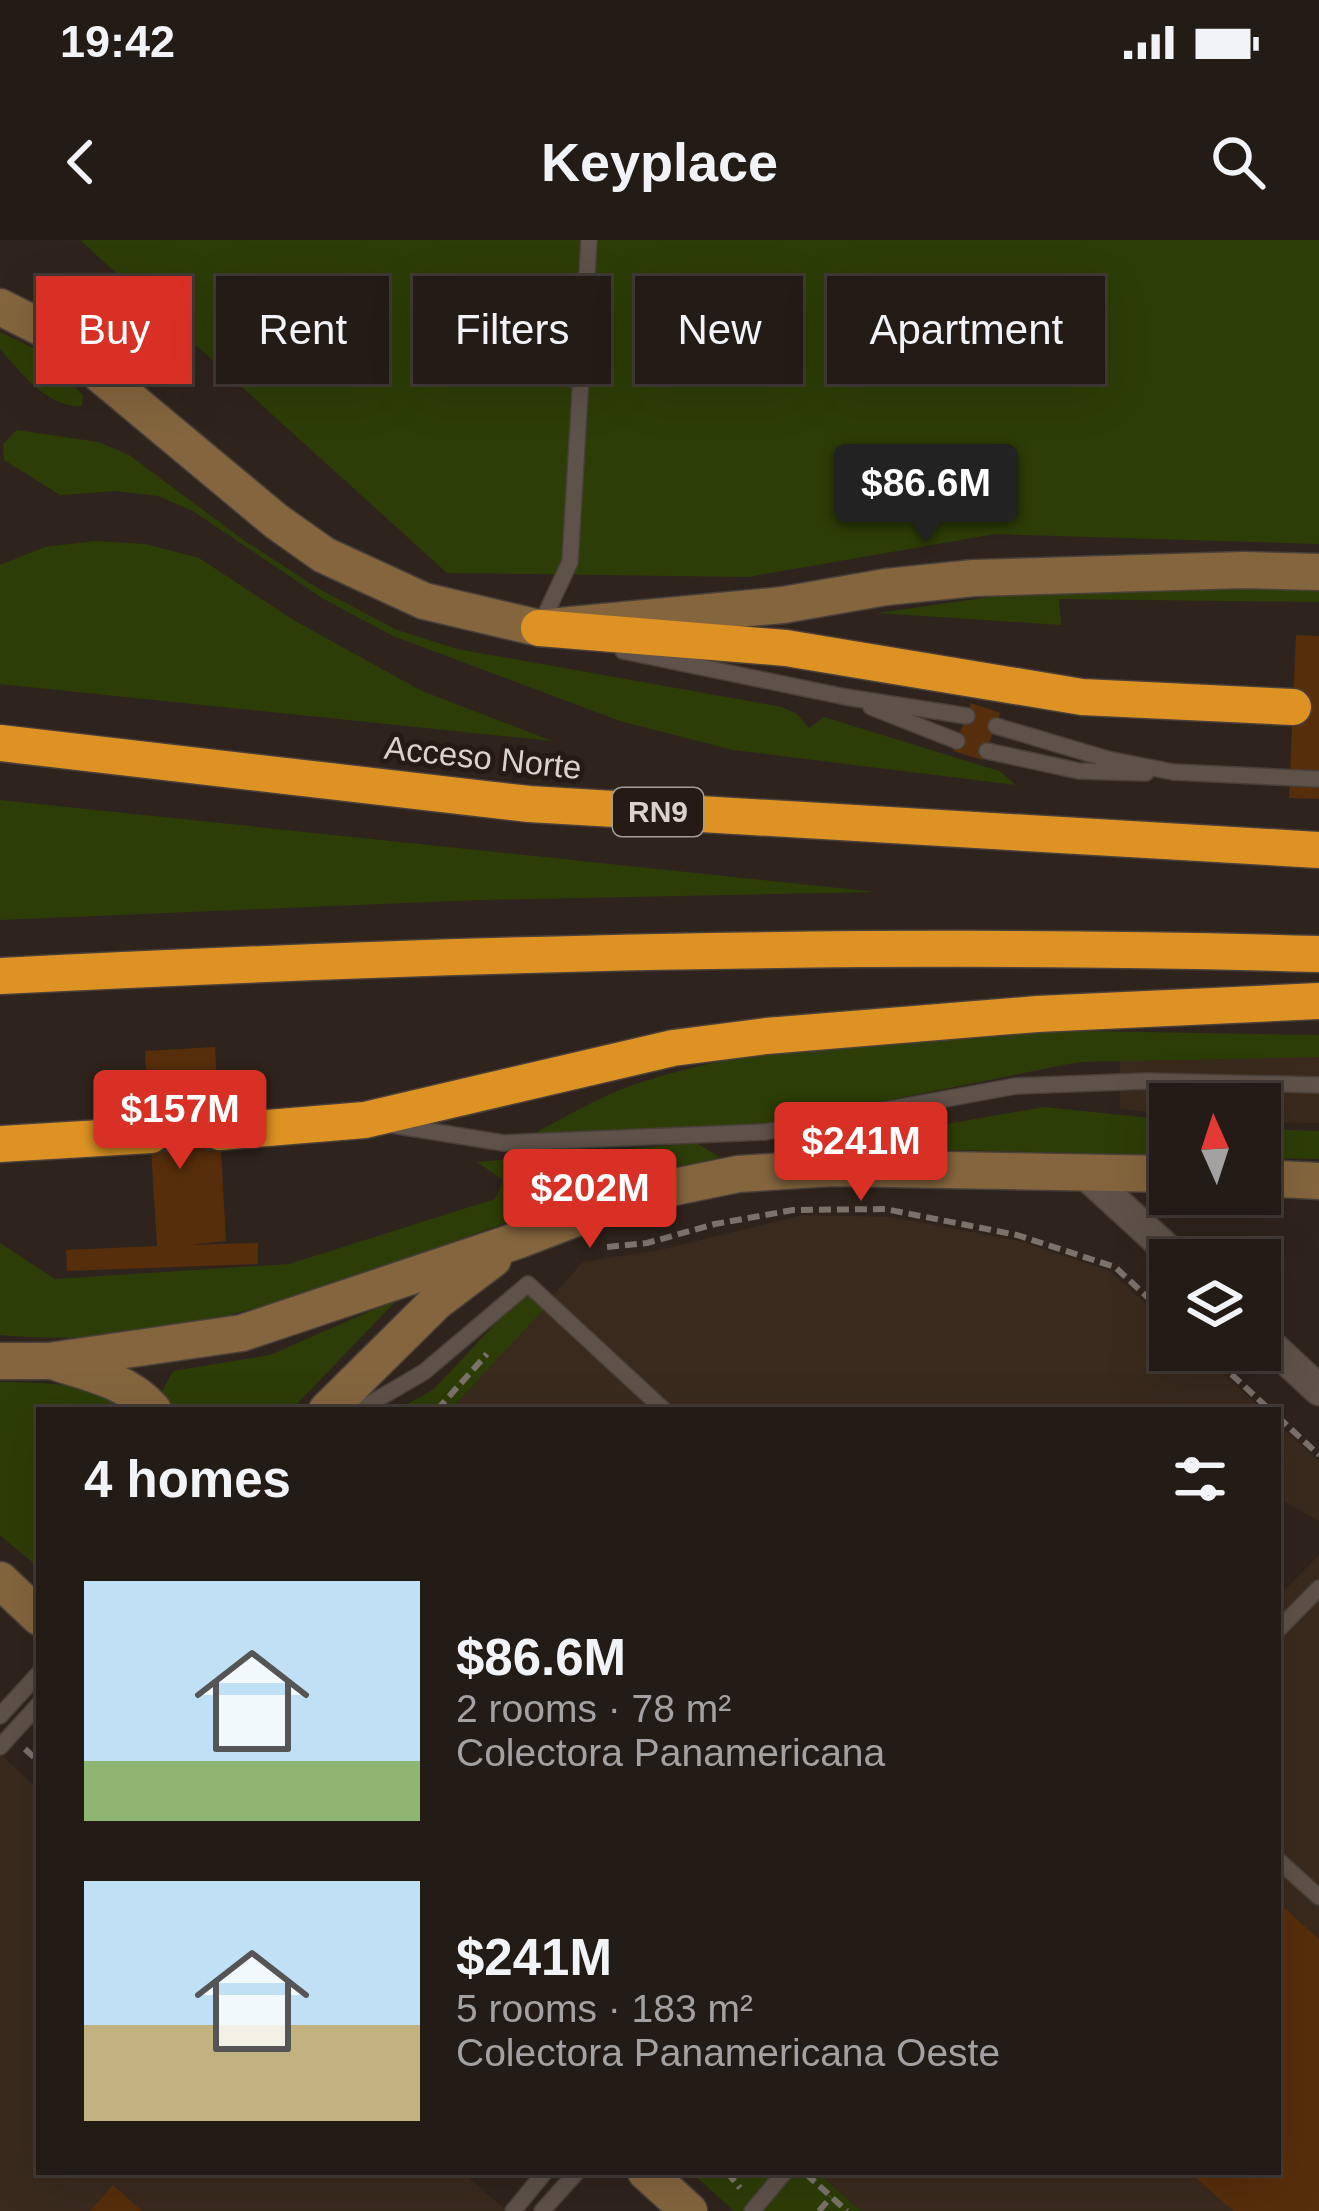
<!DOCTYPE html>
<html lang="en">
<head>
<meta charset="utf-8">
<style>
  body { margin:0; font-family:Helvetica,sans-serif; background:#2f2823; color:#f1f3f6; height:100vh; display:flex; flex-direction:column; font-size:45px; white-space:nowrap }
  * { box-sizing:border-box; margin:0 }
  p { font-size:39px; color:#a3a1a1 }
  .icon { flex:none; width:66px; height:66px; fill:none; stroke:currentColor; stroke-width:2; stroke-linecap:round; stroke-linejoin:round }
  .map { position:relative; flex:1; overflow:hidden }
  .sheet { position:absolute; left:36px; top:1167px; width:1245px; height:768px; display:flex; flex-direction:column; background:#231b16; border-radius:0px; box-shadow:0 12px 48px #0002,0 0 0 3px #403935 }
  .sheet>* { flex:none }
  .guide { position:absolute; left:36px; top:36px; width:1248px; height:108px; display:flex; gap:24px }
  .needle { width:78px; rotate:357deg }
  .controls { position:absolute; left:1149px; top:843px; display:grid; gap:24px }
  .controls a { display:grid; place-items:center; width:132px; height:132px; border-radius:0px; background:#231b16; box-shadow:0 12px 48px #0002,0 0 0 3px #403935; font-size:60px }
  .price { position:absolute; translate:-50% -102px; padding:0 27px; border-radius:12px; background:#d93025; color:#fff; font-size:39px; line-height:78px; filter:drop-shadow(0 3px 6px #0008) }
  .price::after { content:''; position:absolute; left:50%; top:72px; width:36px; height:27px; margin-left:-18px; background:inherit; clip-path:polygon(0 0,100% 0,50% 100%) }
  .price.selected { background:#222; color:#fff }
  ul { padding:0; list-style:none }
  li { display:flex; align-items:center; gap:36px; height:300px; padding:0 48px }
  li span { display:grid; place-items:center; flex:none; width:336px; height:240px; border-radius:0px; color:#555 }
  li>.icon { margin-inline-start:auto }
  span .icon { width:144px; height:144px; fill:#fffc; stroke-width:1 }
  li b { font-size:51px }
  h2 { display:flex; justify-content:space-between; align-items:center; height:144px; padding:0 48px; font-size:51px }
  .tag { padding:0 42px; border-radius:0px; background:#231b16; box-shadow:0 12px 48px #0002,0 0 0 3px #403935; font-size:42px; line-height:108px }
  .tag.selected { background:#d93025; color:#fff }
  .status { display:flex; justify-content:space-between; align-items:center; height:84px; padding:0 60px; background:#231b16; direction:ltr }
  .status svg { height:33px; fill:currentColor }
  header { display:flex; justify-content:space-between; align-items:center; height:156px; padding:0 48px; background:#231b16; font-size:54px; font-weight:700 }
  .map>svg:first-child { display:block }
  .built { fill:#3a2a1e }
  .green { fill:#2d3d07 }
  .building { fill:#572e0b }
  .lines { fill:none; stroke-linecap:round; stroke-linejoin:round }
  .highway-tunnel { stroke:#483e37; stroke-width:36; stroke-dasharray:36 18; stroke-linecap:butt }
  .lane-casing { stroke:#49403a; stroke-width:18 }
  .street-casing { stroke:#49403a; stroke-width:33 }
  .secondary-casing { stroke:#49403a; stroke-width:39 }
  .highway-casing { stroke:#49403a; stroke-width:39 }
  .path { stroke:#7b726c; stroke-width:6; stroke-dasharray:12 6; stroke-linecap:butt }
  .lane { stroke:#5e524a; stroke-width:15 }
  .street { stroke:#5e524a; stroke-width:30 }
  .secondary { stroke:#84653e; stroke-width:36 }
  .highway { stroke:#dd9223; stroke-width:36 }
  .labels { text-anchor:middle; stroke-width:10; stroke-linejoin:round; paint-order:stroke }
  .shield { fill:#251b14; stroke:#a39b96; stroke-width:3 }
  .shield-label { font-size:30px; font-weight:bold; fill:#d9d2cd }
  .street-label { font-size:33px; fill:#d9d2cd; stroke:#251b14 }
</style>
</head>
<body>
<div class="status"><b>19:42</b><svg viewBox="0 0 49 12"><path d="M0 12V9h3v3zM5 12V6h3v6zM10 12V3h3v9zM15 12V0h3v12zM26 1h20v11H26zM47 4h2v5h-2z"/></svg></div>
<header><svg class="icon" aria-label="back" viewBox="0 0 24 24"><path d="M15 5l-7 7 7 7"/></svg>Keyplace<svg class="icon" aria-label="search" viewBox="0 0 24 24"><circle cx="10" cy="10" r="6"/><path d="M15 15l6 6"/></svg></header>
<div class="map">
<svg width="1319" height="1971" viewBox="0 0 1319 1971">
  <rect width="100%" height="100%" fill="#2f241d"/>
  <g class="built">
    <polygon points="1319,810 1319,883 1260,882 1260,864 1170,864 1170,874 1120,869 1120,816"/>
    <polygon points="803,975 891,977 1019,1001 1110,1031 1170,1085 1170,1110 1197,1110 1263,1170 450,1170 583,1022 660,1010"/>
    <polygon points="1278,1184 1319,1221 1319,1281 1278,1258"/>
    <polygon points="1319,1315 1319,1699 1278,1662 1278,1357"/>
    <polygon points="0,1514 39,1550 39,1932 462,1932 507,1971 0,1971"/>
    <polygon points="817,1932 1189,1932 1233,1971 861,1971"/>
  </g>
  <g class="green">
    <polygon points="80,0 1319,0 1319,304 995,294 748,337 447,333"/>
    <path d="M0,92l38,18 45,45 -1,11c-33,3 -62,-34 -82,-57z"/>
    <polygon points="17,190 98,202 129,215 242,299 319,349 397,390 457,409 782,467 797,474 809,488 824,477 999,531 1016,545 733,510 620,481 393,396 322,358 193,271 158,256 115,251 60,255 4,220 3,204"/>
    <polygon points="96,301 145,304 199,318 295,381 422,451 552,501 0,444 0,325 45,307"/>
    <polygon points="1189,346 1319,350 1319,362 1059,359 1061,385 878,373 1032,351"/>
    <polygon points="0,560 877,652 478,660 0,680"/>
    <path d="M1085,791l234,4v22l-240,5 -305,61 -246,13c35,-17 71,-40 108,-52 143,-48 300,-48 449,-53z"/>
    <polygon points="1044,867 1170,880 1170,915 815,907"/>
    <polygon points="1260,889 1319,891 1319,919 1260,918"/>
    <path d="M696,903l24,14c-52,16 -105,29 -157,46 -182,60 -366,152 -563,132v-92l55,36 234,-15 206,-65 8,-19 -26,-18z"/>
    <polygon points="527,1050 545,1068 450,1170 397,1170 434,1149"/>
    <polygon points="398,1059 291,1170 171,1170 161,1153 173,1131 270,1115"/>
    <path d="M0,1142c32,1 107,-1 126,28h-87v158l-39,-33z"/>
    <polygon points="691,1932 817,1932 861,1971 734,1971"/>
  </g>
  <g class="building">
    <polygon points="1296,395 1319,396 1319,559 1289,558"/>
    <polygon points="971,463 1000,473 983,520 953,511"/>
    <polygon points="215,807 226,1001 188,1005 258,1003 258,1024 67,1031 66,1010 157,1006 145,811"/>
    <polygon points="1278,1662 1319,1699 1319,1971 1233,1971 1189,1932 1278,1932"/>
    <polygon points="113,1945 142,1971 90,1971"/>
  </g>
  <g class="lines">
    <polyline class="highway-tunnel" points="151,895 220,892"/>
    <g class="lane-casing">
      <g id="lane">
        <polyline points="540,386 570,322 589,0"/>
        <polyline points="623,411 846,457 967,476"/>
        <polyline points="871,467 957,501"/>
        <polyline points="996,486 1107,519 1173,532 1319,539"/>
        <polyline points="987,511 1079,531 1146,533"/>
        <polyline points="392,885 504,903 765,892 1016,846 1147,841 1319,845"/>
        <polyline points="359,1170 424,1132 528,1044 664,1170"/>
        <polyline points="1278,1390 1319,1348"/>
        <polyline points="0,1476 39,1433"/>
        <polyline points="0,1507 39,1464"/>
        <polyline points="1278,1620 1319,1657"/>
        <polyline points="513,1971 545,1932"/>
        <polyline points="542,1971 577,1932"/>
        <polyline points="752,1971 785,1932"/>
      </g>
    </g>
    <g class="street-casing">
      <g id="street">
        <polyline points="1081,930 1179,1020"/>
        <polyline points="1260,1095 1319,1150"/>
      </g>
    </g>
    <g class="secondary-casing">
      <g id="secondary">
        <polyline points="0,67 48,91 276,281 324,315 424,361 539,388 783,365 886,347 974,338 1244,330 1319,332"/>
        <polyline points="1260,938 1319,941"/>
        <polyline points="0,1121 49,1121 242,1093 519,1000 636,955 738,934 832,928 1170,934"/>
        <path d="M58,1123c35,11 71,19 95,47"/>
        <polyline points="327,1170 436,1062 493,1019"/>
        <polyline points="0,1340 39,1377"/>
        <polyline points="646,1932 689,1971"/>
      </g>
    </g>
    <g class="highway-casing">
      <g id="highway">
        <polyline points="539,388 786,408 1082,457 1293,467"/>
        <polyline points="0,503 529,564 1319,610"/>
        <path d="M0,736c440,-22 879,-35 1319,-22"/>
        <polyline points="220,892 365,880 673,808 766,796 1037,774 1319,761"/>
        <polyline points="0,904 151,895"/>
      </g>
    </g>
    <g class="path">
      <polyline points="607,1007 647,1003 715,984 793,970 885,969 1017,995 1115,1027 1170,1078"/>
      <polyline points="1205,1110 1270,1170"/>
      <polyline points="437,1170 487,1114"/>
      <polyline points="1278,1177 1319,1215"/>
      <polyline points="25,1509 39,1522"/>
      <polyline points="727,1932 740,1948"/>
      <polyline points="806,1934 847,1971"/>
      <polyline points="819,1971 831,1957"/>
    </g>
    <use href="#lane" class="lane"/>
    <use href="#street" class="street"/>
    <use href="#secondary" class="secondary"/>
    <use href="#highway" class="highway"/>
  </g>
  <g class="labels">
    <rect class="shield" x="613" y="548" width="90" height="48" rx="9"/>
    <g class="shield-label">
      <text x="658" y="582">RN9</text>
    </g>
    <g class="street-label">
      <text transform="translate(483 517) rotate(6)" y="12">Acceso Norte</text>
    </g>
  </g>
</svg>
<div class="controls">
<a><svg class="needle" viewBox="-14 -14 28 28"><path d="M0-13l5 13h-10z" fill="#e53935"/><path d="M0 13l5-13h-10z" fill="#a3a1a1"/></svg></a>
<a><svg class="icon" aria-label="layers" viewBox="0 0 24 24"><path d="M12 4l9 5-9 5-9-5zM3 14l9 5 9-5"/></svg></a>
</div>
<b class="price selected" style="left:926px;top:306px">$86.6M</b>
<b class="price" style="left:180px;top:932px">$157M</b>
<b class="price" style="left:861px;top:964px">$241M</b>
<b class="price" style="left:590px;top:1011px">$202M</b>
<div class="guide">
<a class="tag selected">Buy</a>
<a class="tag">Rent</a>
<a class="tag">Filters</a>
<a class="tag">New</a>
<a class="tag">Apartment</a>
</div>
<section class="sheet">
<h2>4 homes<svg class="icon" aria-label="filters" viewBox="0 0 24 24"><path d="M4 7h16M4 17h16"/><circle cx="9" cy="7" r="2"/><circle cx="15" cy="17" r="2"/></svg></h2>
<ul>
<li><span style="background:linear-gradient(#bfe0f5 75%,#8fb573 0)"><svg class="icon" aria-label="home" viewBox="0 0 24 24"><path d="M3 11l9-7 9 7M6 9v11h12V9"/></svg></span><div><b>$86.6M</b><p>2 rooms · 78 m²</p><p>Colectora Panamericana</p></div></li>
<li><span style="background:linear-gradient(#bfe0f5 60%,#c2b280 0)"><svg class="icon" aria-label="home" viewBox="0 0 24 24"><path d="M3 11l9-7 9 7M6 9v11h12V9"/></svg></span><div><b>$241M</b><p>5 rooms · 183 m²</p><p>Colectora Panamericana Oeste</p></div></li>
</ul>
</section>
</div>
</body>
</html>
